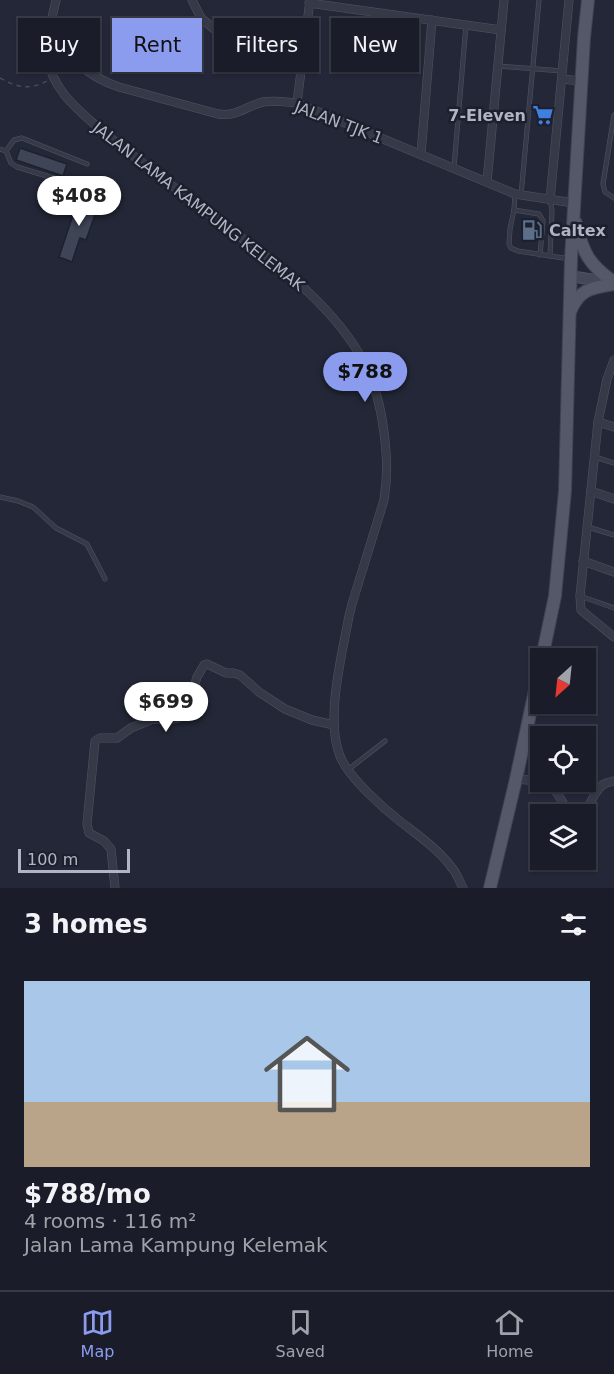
<!DOCTYPE html>
<html lang="en">
<head>
<meta charset="utf-8">
<style>
  body { margin:0; font-family:"DejaVu Sans",sans-serif; background:#272a35; color:#f1f3f6; height:100vh; display:flex; flex-direction:column; font-size:22px; white-space:nowrap }
  * { box-sizing:border-box; margin:0 }
  p { font-size:20px; color:#9fa2a8 }
  .icon { flex:none; width:33px; height:33px; fill:none; stroke:currentColor; stroke-width:2; stroke-linecap:round; stroke-linejoin:round }
  .map { position:relative; height:888px; overflow:hidden }
  .details { display:flex; flex-direction:column; background:#1a1d29; flex:1 }
  .details>* { flex:none }
  .hud { position:absolute; left:18px; top:18px; width:579px; height:54px; display:flex; gap:12px }
  .needle { width:39px; rotate:207deg }
  .tools { position:absolute; left:530px; top:648px; display:grid; gap:12px }
  .tools a { display:grid; place-items:center; width:66px; height:66px; border-radius:0px; background:#1a1d29; box-shadow:0 2px 4px #0004,0 0 0 2px #383b46; font-size:30px }
  .scale { position:absolute; left:18px; bottom:15px; width:112px; box-sizing:border-box; padding-left:6px; border:3px solid #b1b4c4; border-top:0; font-size:16px; line-height:21px; white-space:nowrap; color:#b1b4c4; -webkit-text-stroke:4px #1c1f2c; paint-order:stroke }
  .price { position:absolute; translate:-50% -51px; padding:0 14px; border-radius:21px; background:#fff; color:#222; font-size:20px; line-height:39px; filter:drop-shadow(0 2px 3px #0008) }
  .price::after { content:''; position:absolute; left:50%; top:36px; width:18px; height:14px; margin-left:-9px; background:inherit; clip-path:polygon(0 0,100% 0,50% 100%) }
  .price.active { background:#8b9cef; color:#111 }
  ul { padding:0; list-style:none }
  li { display:grid; align-content:center; gap:12px; height:318px; padding:0 24px }
  li+li { border-top:2px solid #383b46 }
  li span { display:grid; place-items:center; height:186px; border-radius:0px; color:#555 }
  li>.icon { margin-inline-start:auto }
  span .icon { width:108px; height:108px; fill:#fffc; stroke-width:1 }
  li b { font-size:26px }
  h2 { display:flex; justify-content:space-between; align-items:center; height:72px; padding:0 24px; font-size:26px }
  .pill { padding:0 21px; border-radius:0px; background:#1a1d29; box-shadow:0 2px 4px #0004,0 0 0 2px #383b46; font-size:21px; line-height:54px }
  .pill.active { background:#8b9cef; color:#111 }
  .menu { display:flex; justify-content:space-around; align-items:center; height:84px; border-top:2px solid #383b46; background:#1a1d29; font-size:16px; color:#9fa2a8 }
  .menu a { display:grid; justify-items:center; gap:3px }
  .menu .active { color:#8b9cef }
  .map>svg:first-child { display:block }
  .building { fill:#3f4457; stroke:#1d212e; stroke-width:1.5 }
  .lines { fill:none; stroke-linecap:round; stroke-linejoin:round }
  .lane-casing { stroke:#515462; stroke-width:5 }
  .street-casing { stroke:#515462; stroke-width:9 }
  .secondary-casing { stroke:#515462; stroke-width:12 }
  .primary-casing { stroke:#3f4351; stroke-width:14 }
  .path { stroke:#424f56; stroke-width:1.5; stroke-dasharray:4.5 4.5; stroke-linecap:butt }
  .lane { stroke:#363a48; stroke-width:4 }
  .street { stroke:#363a48; stroke-width:8 }
  .secondary { stroke:#45485a; stroke-width:10 }
  .primary { stroke:#545868; stroke-width:12 }
  .labels { text-anchor:middle; stroke-width:5; stroke-linejoin:round; paint-order:stroke }
  .poi-label { font-size:16px; font-weight:bold; fill:#b1b4c4; stroke:#1c1f2c; text-anchor:end }
  .street-label { font-size:16px; fill:#b1b4c4; stroke:#1c1f2c }
</style>
</head>
<body>
<div class="map">
<svg width="614" height="888" viewBox="0 0 614 888">
  <rect width="100%" height="100%" fill="#232737"/>
  <g class="building">
    <polygon points="20,148 67,164 63,176 16,160"/>
    <polygon points="79,197 99,204 86,240 80,238 72,262 59,257"/>
  </g>
  <g class="lines">
    <g class="lane-casing">
      <g id="lane">
        <polyline points="498,66 562,71"/>
        <polyline points="614,115 603,184 605,192 614,198"/>
        <polyline points="0,149 6,151 11,163 17,167 80,186"/>
        <polyline points="6,151 14,140 22,138 87,164"/>
        <polyline points="454,167 466,25"/>
        <polyline points="515,194 514,210 510,229 509,244 511,248 518,251 570,259"/>
        <polyline points="521,195 539,0"/>
        <polyline points="550,200 552,210 550,256"/>
        <polyline points="514,210 539,214 543,221 540,255"/>
        <polyline points="595,457 614,463"/>
        <polyline points="0,497 18,501 33,507 56,528 87,544 105,579"/>
        <polyline points="588,527 614,535"/>
        <polyline points="580,596 614,608"/>
        <polyline points="349,769 385,741"/>
      </g>
    </g>
    <g class="street-casing">
      <g id="street">
        <path d="M56,0c-4,19 -10,37 -8,57 3,33 32,54 55,75 37,29 74,58 112,86 55,41 119,85 151,148 10,21 15,43 18,66 3,25 4,42 0,68l-32,104 -3,12c-7,39 -24,103 -9,140 8,21 43,52 61,66 18,14 38,28 51,46 5,5 7,13 11,20"/>
        <polyline points="192,0 201,18 214,29 304,43"/>
        <polyline points="309,3 501,30"/>
        <path d="M49,30c22,27 36,46 70,57l99,27c19,3 28,-8 45,-12 11,-2 23,0 34,1l218,91 59,9"/>
        <polyline points="562,79 581,81"/>
        <polyline points="297,103 310,0"/>
        <polyline points="421,154 432,20"/>
        <polyline points="487,182 504,0"/>
        <polyline points="550,200 569,0"/>
        <polyline points="614,360 607,379 598,422 580,596 581,610 614,637"/>
        <polyline points="598,422 614,427"/>
        <polyline points="591,491 614,499"/>
        <polyline points="583,561 614,572"/>
        <polyline points="516,779 540,781"/>
        <path d="M541,782c15,3 21,20 28,32"/>
        <path d="M578,814c15,-6 14,-23 26,-30 3,-2 7,-2 10,-3"/>
        <polyline points="115,888 111,849 104,841 89,833 87,824 95,741 100,738 117,738 131,728 153,719 166,720 178,718 190,701 197,677 204,665 207,664 226,673 233,673 240,675 259,692 285,709 312,720 334,725"/>
      </g>
    </g>
    <g class="secondary-casing">
      <polyline id="secondary" points="570,276 614,283"/>
    </g>
    <g class="primary-casing">
      <g id="primary">
        <path d="M576,223c7,30 13,42 38,59"/>
        <path d="M570,312c9,-23 21,-24 44,-28"/>
        <polyline points="542,658 555,596 565,491 571,259 584,38 588,0"/>
        <polyline points="490,888 516,779 540,667"/>
      </g>
    </g>
    <path class="path" d="M0,78c18,10 29,12 47,3"/>
    <use href="#lane" class="lane"/>
    <use href="#street" class="street"/>
    <use href="#secondary" class="secondary"/>
    <use href="#primary" class="primary"/>
  </g>
  <defs>
    <g id="supermarket-bare" transform="scale(1.62)"><path d="M-6-5.5h2.5l.6 2H6L4.5 2H-2.5L-4.4-4H-6ZM-1.5 3.2a1.3 1.3 0 1 0 .1 0ZM3 3.2a1.3 1.3 0 1 0 .1 0Z" fill="#3f7fe0" stroke="#1c1f2c" stroke-width="2.5" paint-order="stroke"/></g>
    <g id="fuel-bare" transform="scale(1.62)"><path d="M-5.5-6h7V0h2V4h1.3V-2.5L3-4.5l.8-.8L6-3V5H2.5V1h-1V6h-7ZM-4.2-4.7v3.2H.2V-4.7Z" fill="#5c6f8a" stroke="#1c1f2c" stroke-width="2.5" paint-order="stroke"/></g>
  </defs>
  <g fill-rule="evenodd">
    <use href="#supermarket-bare" x="543" y="115"/>
    <use href="#fuel-bare" x="532" y="230"/>
  </g>
  <g class="labels">
    <g class="poi-label">
      <text x="526" y="121">7-Eleven</text>
      <text x="549" y="236" text-anchor="start">Caltex</text>
    </g>
    <g class="street-label">
      <text transform="translate(339 122) rotate(21)" y="6">JALAN TJK 1</text>
      <text transform="translate(199 206) rotate(38)" y="6">JALAN LAMA KAMPUNG KELEMAK</text>
    </g>
  </g>
</svg>
<div class="tools">
<a><svg class="needle" viewBox="-14 -14 28 28"><path d="M0-13l5 13h-10z" fill="#e53935"/><path d="M0 13l5-13h-10z" fill="#9fa2a8"/></svg></a>
<a><svg class="icon" aria-label="locate" viewBox="0 0 24 24"><circle cx="12" cy="12" r="6"/><path d="M12 2v4M12 18v4M2 12h4M18 12h4"/></svg></a>
<a><svg class="icon" aria-label="layers" viewBox="0 0 24 24"><path d="M12 4l9 5-9 5-9-5zM3 14l9 5 9-5"/></svg></a>
</div>
<div class="scale">100 m</div>
<b class="price" style="left:79px;top:227px">$408</b>
<b class="price active" style="left:365px;top:403px">$788</b>
<b class="price" style="left:166px;top:733px">$699</b>
<div class="hud">
<a class="pill">Buy</a>
<a class="pill active">Rent</a>
<a class="pill">Filters</a>
<a class="pill">New</a>
</div>
</div>
<section class="details">
<h2>3 homes<svg class="icon" aria-label="filters" viewBox="0 0 24 24"><path d="M4 7h16M4 17h16"/><circle cx="9" cy="7" r="2"/><circle cx="15" cy="17" r="2"/></svg></h2>
<ul>
<li><span style="background:linear-gradient(#a9c7e8 65%,#b9a48a 0)"><svg class="icon" aria-label="home" viewBox="0 0 24 24"><path d="M3 11l9-7 9 7M6 9v11h12V9"/></svg></span><div><b>$788/mo</b><p>4 rooms · 116 m²</p><p>Jalan Lama Kampung Kelemak</p></div></li>
</ul>
</section>
<nav class="menu">
<a class="active"><svg class="icon" aria-label="map" viewBox="0 0 24 24"><path d="M3 6l6-2 6 2 6-2v14l-6 2-6-2-6 2zM9 4v14M15 6v14"/></svg>Map</a>
<a><svg class="icon" aria-label="saved" viewBox="0 0 24 24"><path d="M7 4h10v16l-5-4-5 4z"/></svg>Saved</a>
<a><svg class="icon" aria-label="home" viewBox="0 0 24 24"><path d="M3 11l9-7 9 7M6 9v11h12V9"/></svg>Home</a>
</nav>
</body>
</html>
